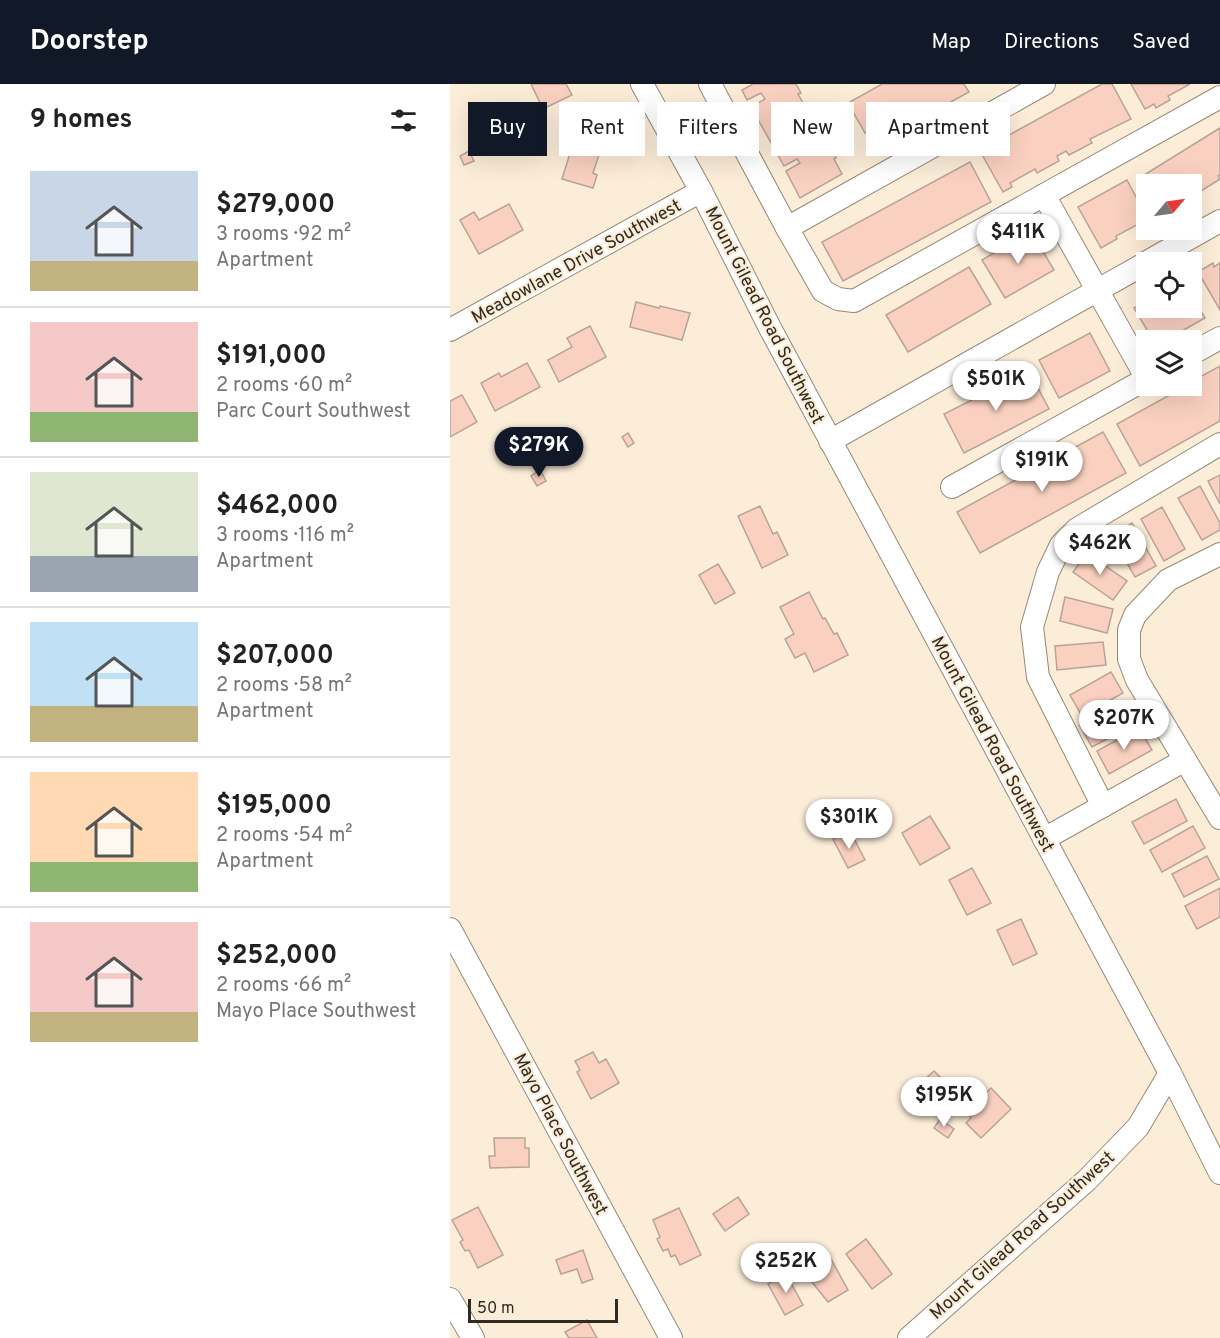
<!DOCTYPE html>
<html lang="en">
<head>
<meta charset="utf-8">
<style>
  body { margin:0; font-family:Overpass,sans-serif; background:#f6f6f6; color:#222; height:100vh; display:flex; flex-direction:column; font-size:22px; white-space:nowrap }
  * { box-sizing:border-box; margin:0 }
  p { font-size:20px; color:#767676 }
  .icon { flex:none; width:33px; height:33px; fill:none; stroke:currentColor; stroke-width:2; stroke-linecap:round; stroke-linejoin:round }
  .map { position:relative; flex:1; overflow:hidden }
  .sheet { display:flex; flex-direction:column; background:#fff; width:450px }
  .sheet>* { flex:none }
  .hud { position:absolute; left:18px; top:18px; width:570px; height:54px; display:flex; gap:12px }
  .needle { width:39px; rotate:61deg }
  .controls { position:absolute; left:686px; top:90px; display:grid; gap:12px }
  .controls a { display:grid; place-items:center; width:66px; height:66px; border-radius:0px; background:#fff; box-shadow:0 6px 24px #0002; font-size:30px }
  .scale { position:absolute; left:18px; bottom:15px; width:150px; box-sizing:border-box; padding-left:6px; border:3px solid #2f2a22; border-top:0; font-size:16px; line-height:21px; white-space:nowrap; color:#2f2a22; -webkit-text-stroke:4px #fcedd9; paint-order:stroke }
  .price { position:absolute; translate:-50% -51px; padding:0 14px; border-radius:21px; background:#fff; color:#222; font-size:20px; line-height:39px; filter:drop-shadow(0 2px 3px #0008) }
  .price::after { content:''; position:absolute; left:50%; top:36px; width:18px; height:14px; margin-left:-9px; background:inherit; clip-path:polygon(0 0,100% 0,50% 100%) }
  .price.selected { background:#111827; color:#fff }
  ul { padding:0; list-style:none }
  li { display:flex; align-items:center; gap:18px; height:150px; padding:0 30px }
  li+li { border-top:2px solid #e0e0e0 }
  li span { display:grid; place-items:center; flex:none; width:168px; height:120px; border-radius:0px; color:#555 }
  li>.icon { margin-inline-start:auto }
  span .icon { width:72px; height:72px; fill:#fffc; stroke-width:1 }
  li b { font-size:26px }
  h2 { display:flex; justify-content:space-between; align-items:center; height:72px; padding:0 30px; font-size:26px }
  .pill { padding:0 21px; border-radius:0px; background:#fff; box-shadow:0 6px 24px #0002; font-size:21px; line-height:54px }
  .pill.selected { background:#111827; color:#fff }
  header { display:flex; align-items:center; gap:36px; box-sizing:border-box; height:84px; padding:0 30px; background:#111827; color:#fff }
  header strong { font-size:28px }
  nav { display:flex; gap:33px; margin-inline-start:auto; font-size:21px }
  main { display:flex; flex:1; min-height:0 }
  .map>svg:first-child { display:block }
  .building { fill:#fad1c0; stroke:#b9a298; stroke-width:1.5 }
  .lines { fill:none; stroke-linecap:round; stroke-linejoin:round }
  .minor-casing { stroke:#968977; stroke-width:24 }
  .minor { stroke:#fff; stroke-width:22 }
  .labels { text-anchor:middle; stroke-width:4.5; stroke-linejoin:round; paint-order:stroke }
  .street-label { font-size:18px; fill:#2f2a22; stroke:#fcedd9 }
</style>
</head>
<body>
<header>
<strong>Doorstep</strong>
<nav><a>Map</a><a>Directions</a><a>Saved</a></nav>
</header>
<main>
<section class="sheet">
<h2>9 homes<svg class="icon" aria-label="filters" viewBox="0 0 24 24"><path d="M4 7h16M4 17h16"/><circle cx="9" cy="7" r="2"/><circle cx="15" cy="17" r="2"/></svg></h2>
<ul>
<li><span style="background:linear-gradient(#c9d6e8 75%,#c2b280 0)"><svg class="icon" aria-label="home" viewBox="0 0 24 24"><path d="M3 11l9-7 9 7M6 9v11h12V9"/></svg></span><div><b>$279,000</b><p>3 rooms · 92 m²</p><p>Apartment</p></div></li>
<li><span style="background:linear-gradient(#f6c9c9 75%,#8fb573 0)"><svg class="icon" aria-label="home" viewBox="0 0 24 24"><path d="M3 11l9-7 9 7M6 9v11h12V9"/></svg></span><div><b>$191,000</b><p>2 rooms · 60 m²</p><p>Parc Court Southwest</p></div></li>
<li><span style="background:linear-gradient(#dfe7d0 70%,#9aa5b1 0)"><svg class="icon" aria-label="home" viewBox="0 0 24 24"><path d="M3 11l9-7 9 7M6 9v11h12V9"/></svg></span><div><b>$462,000</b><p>3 rooms · 116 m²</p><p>Apartment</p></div></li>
<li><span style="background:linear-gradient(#bfe0f5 70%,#c2b280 0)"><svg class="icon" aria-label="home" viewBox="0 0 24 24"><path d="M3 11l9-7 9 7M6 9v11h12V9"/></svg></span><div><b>$207,000</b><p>2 rooms · 58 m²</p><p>Apartment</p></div></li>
<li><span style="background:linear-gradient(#ffd9b3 75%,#8fb573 0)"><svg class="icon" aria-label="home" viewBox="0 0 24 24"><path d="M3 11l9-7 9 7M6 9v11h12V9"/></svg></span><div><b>$195,000</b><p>2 rooms · 54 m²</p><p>Apartment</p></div></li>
<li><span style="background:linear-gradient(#f6c9c9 75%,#c2b280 0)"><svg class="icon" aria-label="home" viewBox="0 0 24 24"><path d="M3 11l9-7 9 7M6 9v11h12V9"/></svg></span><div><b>$252,000</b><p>2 rooms · 66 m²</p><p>Mayo Place Southwest</p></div></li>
</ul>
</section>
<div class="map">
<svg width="770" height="1254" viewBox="0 0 770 1254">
  <rect width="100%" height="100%" fill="#fcedd9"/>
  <g class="building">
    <polygon points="81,0 116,0 122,11 93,25"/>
    <polygon points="303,0 346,0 351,9 348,10 374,56 376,55 386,74 384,75 392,90 350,114 336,87 350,79 347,75 334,82 301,23 315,15 311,9 297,16 292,6"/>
    <polygon points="432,0 514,0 519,8 428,58 421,46 415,49 398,19"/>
    <polygon points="652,0 662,0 681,35 640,55 642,59 619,71 616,67 607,72 609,77 587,89 585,85 560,99 562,103 553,108 530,67"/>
    <polygon points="681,0 740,0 718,12 720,16 706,24 704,20 695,25"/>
    <polygon points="130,37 157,46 143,89 147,91 143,104 112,95"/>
    <polygon points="770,44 770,91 768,92 770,95 748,109 745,104 741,107 741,100 699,100 694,91"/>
    <polygon points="19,67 24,77 14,81 10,72"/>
    <polygon points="520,78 541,118 393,197 372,158"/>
    <polygon points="677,96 696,132 696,136 666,152 667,155 651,164 628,123"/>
    <polygon points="59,120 73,146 29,170 10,136 24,128 29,136"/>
    <polygon points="581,147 604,186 555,214 532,176"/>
    <polygon points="763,179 764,183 770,179 770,226 748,188"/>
    <polygon points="519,183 541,220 458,268 436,231"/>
    <polygon points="741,210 755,234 716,256 703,256 684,224 696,217 696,224 741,224"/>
    <polygon points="186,218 209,224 210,222 240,229 232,256 180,243"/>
    <polygon points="140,242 156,273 109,298 98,276 122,263 117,254"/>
    <polygon points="640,249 660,287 609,314 589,276"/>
    <polygon points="77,279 90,303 45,327 31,299 49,289 51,293"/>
    <polygon points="770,282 770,337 690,382 667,340 736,302 741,302 741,298"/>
    <polygon points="579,287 599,325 514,369 494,330"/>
    <polygon points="12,311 27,338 0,353 0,317"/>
    <polygon points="653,348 676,389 530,469 507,428"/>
    <polygon points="178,349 184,359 178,363 172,353"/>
    <polygon points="90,386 96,397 87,402 81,392"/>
    <polygon points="770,391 770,420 758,397"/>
    <polygon points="750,402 770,439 770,446 752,456 728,414"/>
    <polygon points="310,422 323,450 327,448 338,471 312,484 288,432"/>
    <polygon points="712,423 735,465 714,477 691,435"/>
    <polygon points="682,439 706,482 685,493 661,451"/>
    <polygon points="637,469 677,497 663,516 623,488"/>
    <polygon points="268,480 285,509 265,520 249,491"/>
    <polygon points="359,508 373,535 375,534 384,550 387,549 398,571 364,588 355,569 345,574 335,555 344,550 330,523"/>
    <polygon points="615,513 663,525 657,549 610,537"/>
    <polygon points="653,558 656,581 607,586 605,562"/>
    <polygon points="661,588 673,609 632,632 620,611"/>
    <polygon points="673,618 685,640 642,663 630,642"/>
    <polygon points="689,644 702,666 659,690 647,667"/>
    <polygon points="726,715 737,737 694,760 682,738"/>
    <polygon points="480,732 500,764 470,781 452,749"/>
    <polygon points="743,742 755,764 712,788 700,766"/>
    <polygon points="400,747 415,776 398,784 383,755"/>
    <polygon points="757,772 769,795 734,813 722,790"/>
    <polygon points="522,784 541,819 517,831 499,796"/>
    <polygon points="770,804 770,833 747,845 735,822"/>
    <polygon points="571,835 587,870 563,881 547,846"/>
    <polygon points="143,968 149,979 156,975 169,999 141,1015 127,988 130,986 125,977"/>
    <polygon points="484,987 495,998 485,1007 474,996"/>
    <polygon points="541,1004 561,1025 531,1054 516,1039 521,1034 517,1028"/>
    <polygon points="490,1035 504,1045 498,1054 484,1044"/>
    <polygon points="44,1054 75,1054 75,1064 79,1064 79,1083 40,1084 39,1072 45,1072"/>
    <polygon points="288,1113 299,1130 275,1147 263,1130"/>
    <polygon points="28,1123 53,1171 28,1184 19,1166 15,1167 10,1158 13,1156 2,1136"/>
    <polygon points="229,1124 251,1171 230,1181 225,1171 221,1173 218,1165 213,1167 207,1155 210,1153 203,1136"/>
    <polygon points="416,1155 442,1190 422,1205 396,1170"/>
    <polygon points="133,1166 143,1195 132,1199 127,1185 111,1190 106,1176"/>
    <polygon points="381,1175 398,1206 378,1218 358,1193"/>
    <polygon points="336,1190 353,1221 335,1231 318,1200"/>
    <polygon points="137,1236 147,1254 119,1254 115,1248"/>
  </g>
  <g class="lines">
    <g class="minor-casing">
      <g id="minor">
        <polyline points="192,0 251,107 320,244 720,989 770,1089"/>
        <polyline points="260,0 337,144 373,207 388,215 404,217 770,13"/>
        <polyline points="594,111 696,293"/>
        <polyline points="337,144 594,0"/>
        <polyline points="697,178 770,137"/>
        <polyline points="0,246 251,107"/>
        <polyline points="741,270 770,254"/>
        <polyline points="380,357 696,179"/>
        <polyline points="502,403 696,295"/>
        <polyline points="770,470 718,496 685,531 679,546 679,575 687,596 770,734"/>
        <polyline points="653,722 588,593 582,543 598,488 611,461 627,445 770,360"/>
        <polyline points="594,755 735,676"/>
        <polyline points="0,845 221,1254"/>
        <polyline points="0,1215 23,1254"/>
        <polyline points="459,1254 637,1096 688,1043 720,989"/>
      </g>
    </g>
    <use href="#minor" class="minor"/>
  </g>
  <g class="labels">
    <g class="street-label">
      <text transform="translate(126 177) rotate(-29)" y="6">Meadowlane Drive Southwest</text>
      <text transform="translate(315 231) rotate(63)" y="6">Mount Gilead Road Southwest</text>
      <text transform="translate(543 660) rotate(62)" y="6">Mount Gilead Road Southwest</text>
      <text transform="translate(111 1050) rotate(62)" y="6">Mayo Place Southwest</text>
      <text transform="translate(572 1151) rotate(-42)" y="6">Mount Gilead Road Southwest</text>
    </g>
  </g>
</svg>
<div class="controls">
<a><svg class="needle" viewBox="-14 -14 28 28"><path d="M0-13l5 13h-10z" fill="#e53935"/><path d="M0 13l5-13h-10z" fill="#767676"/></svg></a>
<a><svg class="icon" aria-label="locate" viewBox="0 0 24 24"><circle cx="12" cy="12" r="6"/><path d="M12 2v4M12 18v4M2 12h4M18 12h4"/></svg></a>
<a><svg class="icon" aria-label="layers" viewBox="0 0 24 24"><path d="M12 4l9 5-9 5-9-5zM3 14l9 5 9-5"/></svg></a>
</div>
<div class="scale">50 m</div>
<b class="price" style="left:568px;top:181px">$411K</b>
<b class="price" style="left:546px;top:328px">$501K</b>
<b class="price selected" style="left:89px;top:394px">$279K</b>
<b class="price" style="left:592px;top:409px">$191K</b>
<b class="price" style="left:650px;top:492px">$462K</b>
<b class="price" style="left:674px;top:667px">$207K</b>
<b class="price" style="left:399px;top:766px">$301K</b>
<b class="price" style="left:494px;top:1044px">$195K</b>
<b class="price" style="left:336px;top:1210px">$252K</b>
<div class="hud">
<a class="pill selected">Buy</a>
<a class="pill">Rent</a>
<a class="pill">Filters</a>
<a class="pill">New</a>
<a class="pill">Apartment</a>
</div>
</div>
</main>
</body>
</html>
